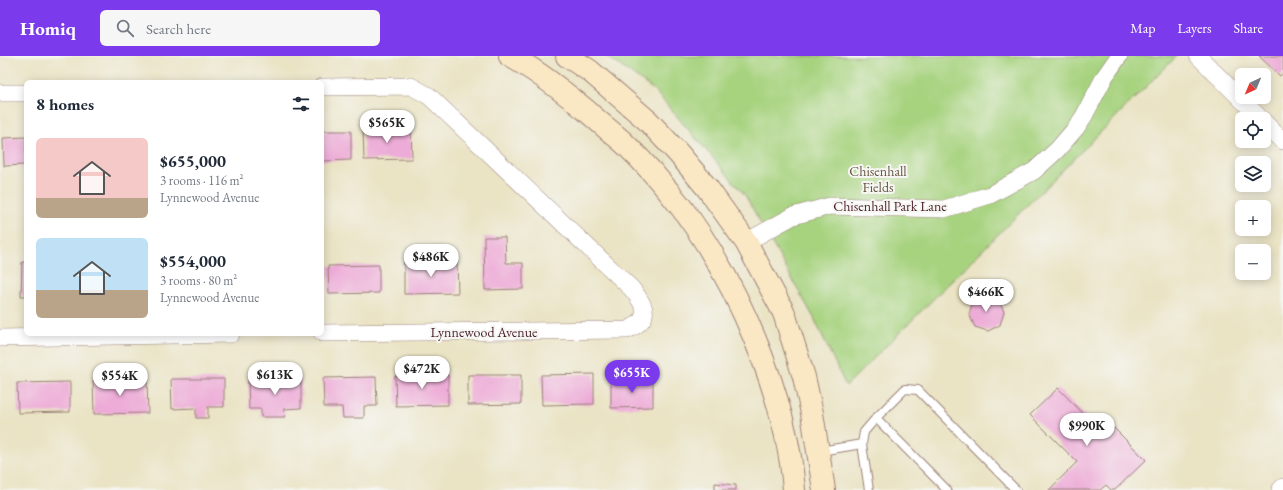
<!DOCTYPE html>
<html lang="en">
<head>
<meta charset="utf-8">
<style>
  body { margin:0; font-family:"EB Garamond",serif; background:#f6f6f7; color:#1f2937; height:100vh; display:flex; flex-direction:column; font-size:15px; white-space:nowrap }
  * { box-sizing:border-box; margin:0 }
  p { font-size:13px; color:#747a83 }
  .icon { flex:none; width:22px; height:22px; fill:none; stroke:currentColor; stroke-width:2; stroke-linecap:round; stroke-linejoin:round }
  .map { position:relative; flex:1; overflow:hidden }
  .panel { position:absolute; left:24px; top:24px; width:300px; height:256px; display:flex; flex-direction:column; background:#fff; border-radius:6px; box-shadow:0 2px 10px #0003 }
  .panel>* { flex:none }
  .needle { width:26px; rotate:224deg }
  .controls { position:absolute; left:1235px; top:12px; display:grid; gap:8px }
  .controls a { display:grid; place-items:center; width:36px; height:36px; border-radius:6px; background:#fff; box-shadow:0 2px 10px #0003; font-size:20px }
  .price { position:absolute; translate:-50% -34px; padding:0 9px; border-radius:14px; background:#fff; color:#222; font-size:13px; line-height:26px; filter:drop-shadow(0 1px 2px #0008) }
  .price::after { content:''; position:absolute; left:50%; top:24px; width:12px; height:9px; margin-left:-6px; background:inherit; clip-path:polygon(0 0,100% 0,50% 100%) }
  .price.current { background:#7c3aed; color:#fff }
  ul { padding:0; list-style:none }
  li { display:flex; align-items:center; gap:12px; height:100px; padding:0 12px }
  li span { display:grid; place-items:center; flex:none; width:112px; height:80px; border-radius:6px; color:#555 }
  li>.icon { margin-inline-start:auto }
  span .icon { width:48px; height:48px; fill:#fffc; stroke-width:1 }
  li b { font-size:17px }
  h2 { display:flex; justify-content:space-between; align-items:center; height:48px; padding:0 12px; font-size:17px }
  header { display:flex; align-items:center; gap:24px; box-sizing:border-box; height:56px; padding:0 20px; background:#7c3aed; color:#fff }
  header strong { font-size:19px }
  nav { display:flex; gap:22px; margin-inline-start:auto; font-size:14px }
  .search { width:280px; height:36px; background:#f6f6f7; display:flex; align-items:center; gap:10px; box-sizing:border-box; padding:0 14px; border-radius:6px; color:#747a83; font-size:15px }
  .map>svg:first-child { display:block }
  .green { fill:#a7d37f; stroke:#787955 }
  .building { fill:#edabd7 }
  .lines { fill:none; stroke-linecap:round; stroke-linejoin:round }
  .service-casing { stroke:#9a8178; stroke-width:10 }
  .minor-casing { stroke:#9a8178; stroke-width:18 }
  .secondary-casing { stroke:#9a8178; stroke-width:24 }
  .service { stroke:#fff; stroke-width:8 }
  .minor { stroke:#fff; stroke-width:17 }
  .secondary { stroke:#fae7c3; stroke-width:22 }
  .labels { text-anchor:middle; stroke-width:4; stroke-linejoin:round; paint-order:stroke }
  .park-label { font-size:14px; fill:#654; stroke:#f6f6f2 }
  .street-label { font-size:14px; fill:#4a1f2b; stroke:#f6f6f2 }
</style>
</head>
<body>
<header>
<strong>Homiq</strong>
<div class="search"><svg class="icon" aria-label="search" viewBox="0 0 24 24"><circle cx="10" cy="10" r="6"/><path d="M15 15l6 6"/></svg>Search here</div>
<nav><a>Map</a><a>Layers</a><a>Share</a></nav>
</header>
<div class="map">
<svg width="1283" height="434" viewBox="0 0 1283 434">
  <rect width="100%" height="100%" fill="#f6f6f2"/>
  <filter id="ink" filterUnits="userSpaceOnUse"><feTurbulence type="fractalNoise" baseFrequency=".025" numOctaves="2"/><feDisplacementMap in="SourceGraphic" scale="8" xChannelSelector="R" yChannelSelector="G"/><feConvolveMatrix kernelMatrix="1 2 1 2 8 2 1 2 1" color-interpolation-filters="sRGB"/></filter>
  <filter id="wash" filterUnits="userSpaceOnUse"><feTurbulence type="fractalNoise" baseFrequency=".012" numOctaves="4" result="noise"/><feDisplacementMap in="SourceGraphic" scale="16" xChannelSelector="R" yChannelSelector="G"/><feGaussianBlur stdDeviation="0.9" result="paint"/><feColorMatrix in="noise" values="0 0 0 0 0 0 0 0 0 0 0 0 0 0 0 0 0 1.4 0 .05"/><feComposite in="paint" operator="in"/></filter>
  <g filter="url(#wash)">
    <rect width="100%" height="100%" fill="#eae3c4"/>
    <polygon class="green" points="606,0 1177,0 846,330 814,262 745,139 654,34"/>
    <g id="blocks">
      <g class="building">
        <polygon points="1259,0 1283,0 1283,17 1280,20"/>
        <polygon points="363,73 411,73 412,103 364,104"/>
        <polygon points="322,75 351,75 351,104 322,105"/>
        <polygon points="26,81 26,114 25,114 24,109 4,110 3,82"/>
        <polygon points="484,181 505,181 506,207 523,207 523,233 485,234"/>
        <polygon points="457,205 458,237 404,238 404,206"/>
        <polygon points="22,206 26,206 26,240 21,240"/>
        <polygon points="379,209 379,237 329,238 328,210"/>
        <polygon points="985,239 998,243 1004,256 1000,269 988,275 975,271 969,258 973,245"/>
        <polygon points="594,318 594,348 542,349 541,319"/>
        <polygon points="448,319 448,349 396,350 395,320"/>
        <polygon points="468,319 521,319 521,348 468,349"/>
        <polygon points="376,321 377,350 364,350 364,362 343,362 342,351 324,351 323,322"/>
        <polygon points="171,323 224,323 224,351 208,351 208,362 196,362 196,352 172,353"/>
        <polygon points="301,323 301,352 284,353 285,361 261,361 261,353 249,353 248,324"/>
        <polygon points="93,324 147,324 148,357 94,358"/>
        <polygon points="611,325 653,325 653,351 611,352"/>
        <polygon points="70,326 70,356 18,357 17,327"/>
        <polygon points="1058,332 1105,380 1114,372 1146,404 1115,434 1111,434 1106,429 1100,434 1049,434 1077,406 1030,359"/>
        <polygon points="715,427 736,429 736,434 715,434"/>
      </g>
    </g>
  </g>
  <g filter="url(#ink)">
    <use href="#blocks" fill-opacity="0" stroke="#9a8178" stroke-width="1"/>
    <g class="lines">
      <g class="service-casing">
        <g id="service">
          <polyline points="862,388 864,376 876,362"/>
          <polyline points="820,395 862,388 869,434"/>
          <polyline points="947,434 876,362 905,333 918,334 1016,434"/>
        </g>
      </g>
      <g class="minor-casing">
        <g id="minor">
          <polyline points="1198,0 1261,63"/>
          <path d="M322,31l89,-1 18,10 202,192c15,18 22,31 -4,42l-305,3"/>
          <polyline points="0,37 26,37"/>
          <polyline points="1264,66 1283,85"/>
          <polyline points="746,186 793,160 830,150 944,153 990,139 1034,115 1057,94 1076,72 1084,60 1105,20 1119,0"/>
          <polyline points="0,282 231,278"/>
          <polyline points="1280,434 1283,431"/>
        </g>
      </g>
      <g class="secondary-casing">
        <g id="secondary">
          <path d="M510,0c28,15 54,36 78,56 12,11 25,21 37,32 20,19 39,41 56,63 56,74 106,190 113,283"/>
          <polyline points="567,0 590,15 648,65 679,98 708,133 746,186 784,257 804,321 812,357 824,434"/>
        </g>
      </g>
      <use href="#service" class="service"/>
      <use href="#minor" class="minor"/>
      <use href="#secondary" class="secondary"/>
    </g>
  </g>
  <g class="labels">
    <g class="park-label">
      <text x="878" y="120">Chisenhall<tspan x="878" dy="16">Fields</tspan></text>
    </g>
    <g class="street-label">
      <text x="890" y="155">Chisenhall Park Lane</text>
      <text x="484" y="281">Lynnewood Avenue</text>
    </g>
  </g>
</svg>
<div class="controls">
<a><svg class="needle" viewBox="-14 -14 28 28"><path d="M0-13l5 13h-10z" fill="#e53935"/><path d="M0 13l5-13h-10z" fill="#747a83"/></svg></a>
<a><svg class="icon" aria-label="locate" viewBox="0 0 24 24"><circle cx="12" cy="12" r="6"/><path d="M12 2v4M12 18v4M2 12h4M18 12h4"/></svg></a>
<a><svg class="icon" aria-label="layers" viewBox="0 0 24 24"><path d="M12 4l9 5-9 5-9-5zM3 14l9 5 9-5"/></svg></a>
<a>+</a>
<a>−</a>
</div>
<b class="price" style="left:387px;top:88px">$565K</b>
<b class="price" style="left:431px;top:222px">$486K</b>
<b class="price" style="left:986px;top:257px">$466K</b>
<b class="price" style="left:422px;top:334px">$472K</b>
<b class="price current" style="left:632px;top:338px">$655K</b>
<b class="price" style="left:275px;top:340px">$613K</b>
<b class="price" style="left:120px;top:341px">$554K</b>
<b class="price" style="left:1087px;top:391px">$990K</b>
<section class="panel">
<h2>8 homes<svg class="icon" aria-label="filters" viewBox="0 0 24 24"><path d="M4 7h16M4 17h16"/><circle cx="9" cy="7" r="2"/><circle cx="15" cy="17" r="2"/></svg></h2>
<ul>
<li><span style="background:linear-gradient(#f6c9c9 75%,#b9a48a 0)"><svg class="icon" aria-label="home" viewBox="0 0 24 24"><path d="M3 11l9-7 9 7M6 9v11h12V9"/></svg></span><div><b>$655,000</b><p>3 rooms · 116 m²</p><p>Lynnewood Avenue</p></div></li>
<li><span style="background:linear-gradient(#bfe0f5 65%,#b9a48a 0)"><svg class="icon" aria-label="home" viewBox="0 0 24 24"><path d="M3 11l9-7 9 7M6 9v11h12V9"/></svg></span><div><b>$554,000</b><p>3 rooms · 80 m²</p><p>Lynnewood Avenue</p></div></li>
</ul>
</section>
</div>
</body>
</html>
